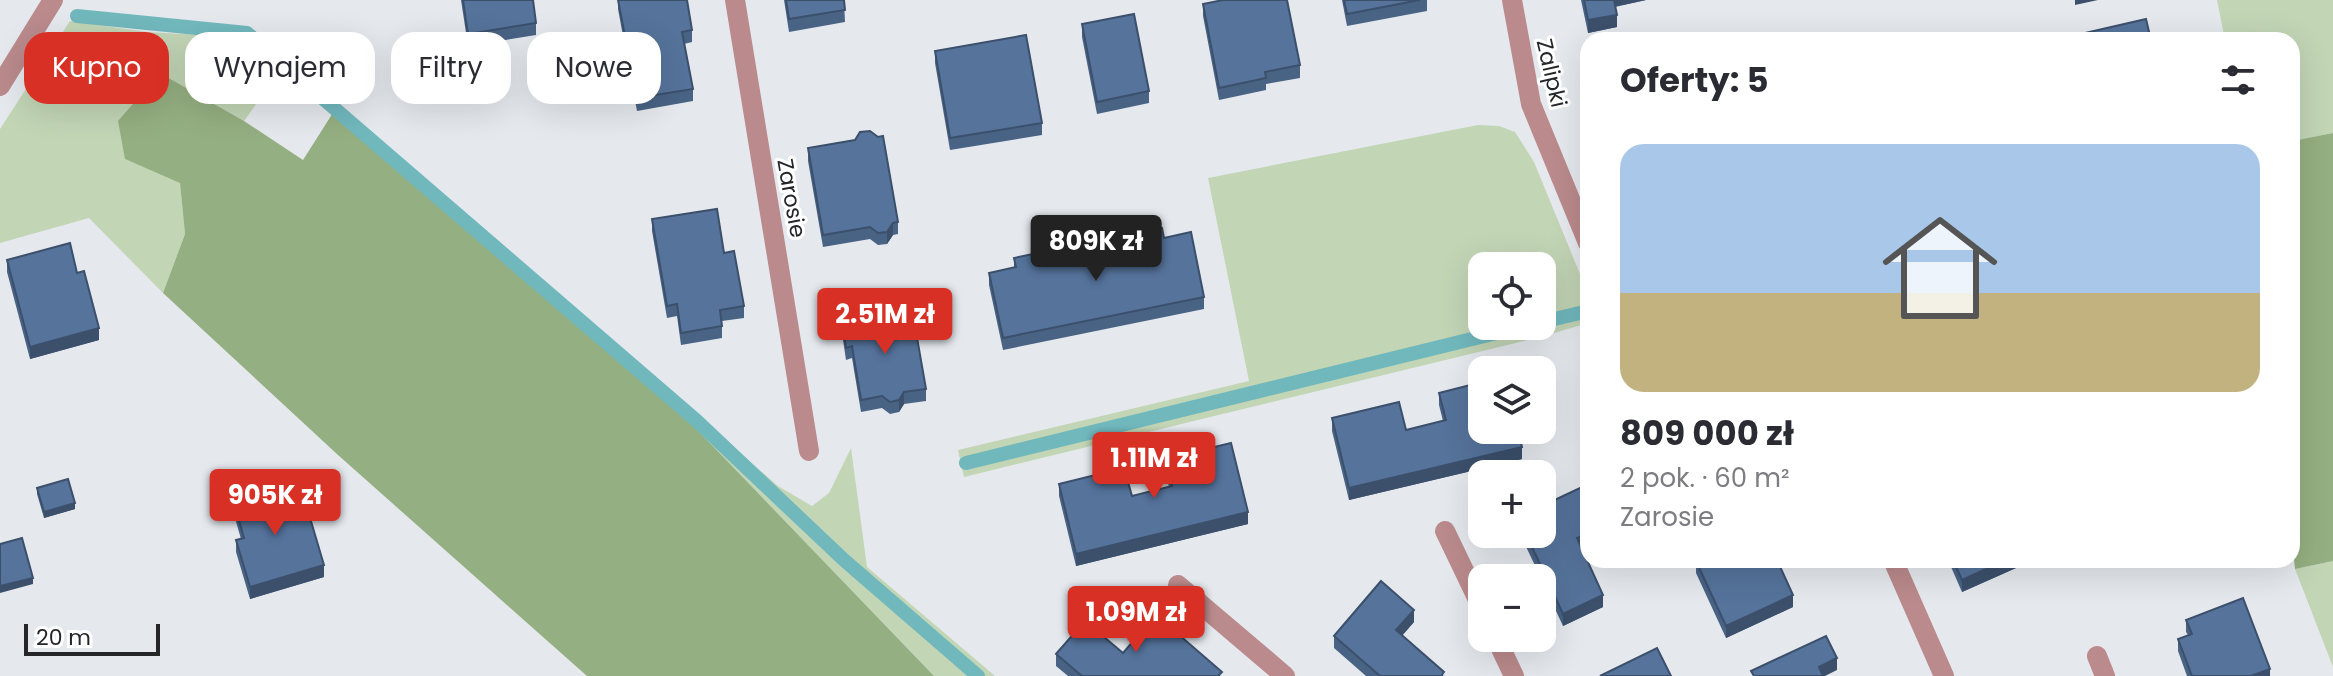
<!DOCTYPE html>
<html lang="pl">
<head>
<meta charset="utf-8">
<style>
  body { margin:0; font-family:Poppins,sans-serif; background:#f7f7f7; color:#2b2b33; height:100vh; display:flex; flex-direction:column; font-size:30px; white-space:nowrap }
  * { box-sizing:border-box; margin:0 }
  p { font-size:26px; color:#7c7c81 }
  .icon { flex:none; width:44px; height:44px; fill:none; stroke:currentColor; stroke-width:2; stroke-linecap:round; stroke-linejoin:round }
  .map { position:relative; flex:1; overflow:hidden }
  .sheet { position:absolute; left:1580px; top:32px; width:720px; height:536px; display:flex; flex-direction:column; background:#fff; border-radius:24px; box-shadow:0 8px 32px #0002 }
  .sheet>* { flex:none }
  .top-card { position:absolute; left:24px; top:32px; width:760px; height:72px; display:flex; gap:16px }
  .fabs { position:absolute; left:1468px; top:252px; display:grid; gap:16px }
  .fabs a { display:grid; place-items:center; width:88px; height:88px; border-radius:16px; background:#fff; box-shadow:0 8px 32px #0002; font-size:40px }
  .scale { position:absolute; left:24px; bottom:20px; width:136px; box-sizing:border-box; padding-left:8px; border:4px solid #252628; border-top:0; font-size:22px; line-height:28px; white-space:nowrap; color:#252628; -webkit-text-stroke:6px #fff; paint-order:stroke }
  .price { position:absolute; translate:-50% -68px; padding:0 18px; border-radius:8px; background:#d93025; color:#fff; font-size:26px; line-height:52px; filter:drop-shadow(0 2px 4px #0008) }
  .price::after { content:''; position:absolute; left:50%; top:48px; width:24px; height:18px; margin-left:-12px; background:inherit; clip-path:polygon(0 0,100% 0,50% 100%) }
  .price.selected { background:#222; color:#fff }
  ul { padding:0; list-style:none }
  li { display:grid; align-content:center; gap:16px; height:424px; padding:0 40px }
  li+li { border-top:2px solid #e1e1e2 }
  li span { display:grid; place-items:center; height:248px; border-radius:24px; color:#555 }
  li>.icon { margin-inline-start:auto }
  span .icon { width:144px; height:144px; fill:#fffc; stroke-width:1 }
  li b { font-size:34px }
  h2 { display:flex; justify-content:space-between; align-items:center; height:96px; padding:0 40px; font-size:34px }
  .chip { padding:0 28px; border-radius:24px; background:#fff; box-shadow:0 8px 32px #0002; font-size:28px; line-height:72px }
  .chip.selected { background:#d93025; color:#fff }
  .map>svg:first-child { display:block }
  .green { fill:#c2d5b5; fill-rule:evenodd }
  .forest { fill:#94af81 }
  .lines { fill:none; stroke-linecap:round; stroke-linejoin:round }
  .stream { stroke:#71b8bd; stroke-width:14 }
  .service { stroke:#ba8a8c; stroke-width:20 }
  .minor { stroke:#ba8a8c; stroke-width:20 }
  .tertiary { stroke:#ba8a8c; stroke-width:20 }
  .wall { fill:#496385 }
  .shaded-wall { fill:#3c506c }
  .building { fill:#55739b; stroke:#3c506c; stroke-width:2 }
  .labels { text-anchor:middle; stroke-width:6; stroke-linejoin:round; paint-order:stroke }
  .street-label { font-size:22px; fill:#252628; stroke:#fff }
</style>
</head>
<body>
<div class="map">
<svg width="2333" height="676" viewBox="0 0 2333 676">
  <rect width="100%" height="100%" fill="#e5e9ee"/>
  <g class="green">
    <polygon points="2217,0 2333,0 2333,133 2292,141 2292,40 2225,40"/>
    <polygon points="70,21 147,32 240,37 284,65 244,121 160,73 125,159 180,182 185,234 163,293 89,218 0,243 0,129"/>
    <path d="M1478,125l21,1 16,6 19,30 53,129 1,32 -44,13 -580,141 -6,-27 291,-69 -41,-203zM1542,266v60h-60v-60z"/>
    <polygon points="654,378 778,486 812,506 829,493 851,448 867,567 995,676 934,676 655,386"/>
    <polygon points="2333,561 2333,667 2295,569"/>
  </g>
  <g class="forest">
    <polygon points="160,73 244,121 303,160 336,108 409,166 654,378 655,386 934,676 587,676 338,455 163,293 185,234 180,183 125,159 118,121"/>
    <polygon points="2333,133 2333,561 2295,569 2292,539 2292,141"/>
  </g>
  <g class="lines">
    <g class="stream">
      <polyline points="77,16 247,33 697,421 844,560 978,676"/>
      <polyline points="1542,322 1588,311"/>
      <polyline points="966,463 1525,326"/>
    </g>
    <g class="service">
      <polyline points="1512,0 1531,104 1588,243"/>
      <polyline points="1445,531 1482,608"/>
      <polyline points="1893,560 1944,676"/>
      <polyline points="1178,585 1285,676"/>
      <polyline points="1496,638 1514,676"/>
      <polyline points="2097,656 2105,676"/>
    </g>
    <polyline class="minor" points="735,0 809,451"/>
    <polyline class="tertiary" points="0,86 53,0"/>
  </g>
  <g class="wall">
    <polygon points="461,0 533,0 536,23 536,35 468,46"/>
    <polygon points="618,0 692,30 692,42 684,44 693,89 693,101 637,111 618,9"/>
    <polygon points="784,0 844,0 845,22 789,32"/>
    <polygon points="1342,0 1427,0 1427,11 1347,26"/>
    <polygon points="1581,0 1646,0 1615,7 1617,27 1588,33"/>
    <polygon points="1203,4 1300,65 1300,78 1266,84 1266,90 1219,100 1203,16"/>
    <polygon points="1082,24 1149,91 1149,103 1097,114 1082,37"/>
    <polygon points="935,51 1042,123 1042,135 950,150 935,63"/>
    <polygon points="808,148 898,222 898,234 893,235 887,244 878,245 870,239 823,247 808,161"/>
    <polygon points="652,219 724,253 744,306 744,318 722,321 722,338 681,345 677,316 667,318 652,231"/>
    <polygon points="1118,237 1164,238 1204,297 1204,309 1003,350 989,285 989,273 1014,268 1014,258 1063,258 1118,246"/>
    <polygon points="7,260 99,340 30,359 7,272"/>
    <polygon points="842,321 906,334 926,389 926,401 904,404 899,412 890,414 882,408 861,412 852,358 846,360 842,333"/>
    <polygon points="1439,393 1522,459 1349,500 1332,431 1332,418 1406,430 1443,421 1439,405"/>
    <polygon points="1165,459 1248,524 1076,566 1059,496 1059,484 1132,496 1169,487 1165,471"/>
    <polygon points="37,488 75,509 44,518 37,494"/>
    <polygon points="233,499 285,507 324,577 250,599 236,552 236,540 241,539 233,511"/>
    <polygon points="1520,534 1542,534 1588,545 1581,548 1603,607 1563,626 1542,581 1542,578 1541,578"/>
    <polygon points="1948,560 2025,560 2025,564 1962,592"/>
    <polygon points="1696,561 1793,607 1726,638 1696,573"/>
    <polygon points="2186,620 2270,676 2187,676 2178,651 2178,639 2188,635 2186,632"/>
    <polygon points="1414,622 1402,636 1444,676 1366,676 1334,648 1334,636"/>
    <polygon points="1123,653 1222,676 1068,676 1056,666 1056,654"/>
  </g>
  <g class="shaded-wall">
    <polygon points="1613,0 1646,0 1613,7"/>
    <polygon points="2075,0 2098,0 2075,5"/>
    <polygon points="1617,15 1617,27 1588,33 1588,20"/>
    <polygon points="893,223 893,235 887,244 887,232"/>
    <polygon points="99,328 99,340 30,359 30,347"/>
    <polygon points="904,392 904,404 899,412 899,400"/>
    <polygon points="1522,447 1522,459 1349,500 1349,488"/>
    <polygon points="75,503 75,509 44,518 44,512"/>
    <polygon points="1248,512 1248,524 1076,566 1076,554"/>
    <polygon points="1588,533 1588,545 1577,550 1577,538"/>
    <polygon points="2006,560 2025,560 2025,564 1962,592 1962,580"/>
    <polygon points="324,565 324,577 250,599 250,587"/>
    <polygon points="33,578 33,584 0,593 0,586"/>
    <polygon points="1603,595 1603,607 1563,626 1563,614"/>
    <polygon points="1793,595 1793,607 1726,638 1726,626"/>
    <polygon points="1414,610 1414,622 1396,642 1396,630"/>
    <polygon points="1837,658 1837,670 1825,676 1819,676 1819,667"/>
    <polygon points="2270,669 2270,676 2251,676"/>
  </g>
  <g class="building">
    <polygon points="463,0 533,0 536,23 468,34"/>
    <polygon points="618,0 687,0 692,30 682,32 693,89 637,98"/>
    <polygon points="786,0 844,0 845,10 789,19"/>
    <polygon points="1223,0 1287,0 1300,65 1265,72 1266,78 1219,88 1203,4"/>
    <polygon points="1344,0 1420,0 1347,14"/>
    <polygon points="1584,0 1614,0 1617,15 1588,20"/>
    <polygon points="1134,14 1149,91 1097,102 1082,24"/>
    <polygon points="2146,19 2151,40 2086,40 2085,33"/>
    <polygon points="1026,35 1042,123 950,138 935,51"/>
    <polygon points="870,131 878,137 883,136 898,222 893,223 887,232 878,233 870,227 823,235 808,148 855,140 860,132"/>
    <polygon points="717,209 724,253 734,251 744,306 720,310 722,326 681,333 677,304 667,306 652,219"/>
    <polygon points="1162,228 1164,238 1191,232 1204,297 1003,338 989,273 1016,267 1014,258 1061,248 1063,258 1120,246 1118,237"/>
    <polygon points="70,243 77,273 84,271 99,328 30,347 7,260"/>
    <polygon points="902,310 906,334 916,332 926,389 904,392 899,400 890,402 882,396 861,400 852,346 846,348 842,321"/>
    <polygon points="1482,382 1482,430 1518,430 1522,447 1349,488 1332,418 1399,402 1406,430 1446,420 1439,393"/>
    <polygon points="1231,443 1248,512 1076,554 1059,484 1124,468 1132,496 1172,486 1165,459"/>
    <polygon points="68,479 75,503 44,512 37,488"/>
    <polygon points="278,485 285,507 305,501 324,565 250,587 236,540 244,538 233,499"/>
    <polygon points="1582,487 1588,498 1588,533 1577,538 1603,595 1563,614 1526,534 1542,534 1542,506"/>
    <polygon points="22,538 33,578 0,586 0,544"/>
    <polygon points="1697,560 1777,560 1793,595 1726,626 1696,561"/>
    <polygon points="1953,560 2006,560 1962,580"/>
    <polygon points="1381,581 1414,610 1396,630 1444,672 1441,676 1380,676 1334,636"/>
    <polygon points="2243,598 2270,669 2251,676 2192,676 2178,639 2192,634 2186,620"/>
    <polygon points="1156,615 1222,672 1218,676 1082,676 1056,654 1085,621 1123,653"/>
    <polygon points="1826,636 1837,658 1819,667 1823,676 1754,676 1751,671"/>
    <polygon points="1657,648 1671,676 1600,676"/>
  </g>
  <g class="labels">
    <g class="street-label">
      <text transform="translate(1552 73) rotate(77)" y="8">Zalipki</text>
      <text transform="translate(792 198) rotate(80)" y="8">Zarosie</text>
    </g>
  </g>
</svg>
<div class="fabs">
<a><svg class="icon" aria-label="locate" viewBox="0 0 24 24"><circle cx="12" cy="12" r="6"/><path d="M12 2v4M12 18v4M2 12h4M18 12h4"/></svg></a>
<a><svg class="icon" aria-label="layers" viewBox="0 0 24 24"><path d="M12 4l9 5-9 5-9-5zM3 14l9 5 9-5"/></svg></a>
<a>+</a>
<a>−</a>
</div>
<div class="scale">20 m</div>
<b class="price selected" style="left:1096px;top:283px">809K zł</b>
<b class="price" style="left:885px;top:356px">2.51M zł</b>
<b class="price" style="left:1154px;top:500px">1.11M zł</b>
<b class="price" style="left:275px;top:537px">905K zł</b>
<b class="price" style="left:1136px;top:654px">1.09M zł</b>
<div class="top-card">
<a class="chip selected">Kupno</a>
<a class="chip">Wynajem</a>
<a class="chip">Filtry</a>
<a class="chip">Nowe</a>
</div>
<section class="sheet">
<h2>Oferty: 5<svg class="icon" aria-label="filters" viewBox="0 0 24 24"><path d="M4 7h16M4 17h16"/><circle cx="9" cy="7" r="2"/><circle cx="15" cy="17" r="2"/></svg></h2>
<ul>
<li><span style="background:linear-gradient(#a9c7e8 60%,#c2b280 0)"><svg class="icon" aria-label="home" viewBox="0 0 24 24"><path d="M3 11l9-7 9 7M6 9v11h12V9"/></svg></span><div><b>809 000 zł</b><p>2 pok. · 60 m²</p><p>Zarosie</p></div></li>
</ul>
</section>
</div>
</body>
</html>
